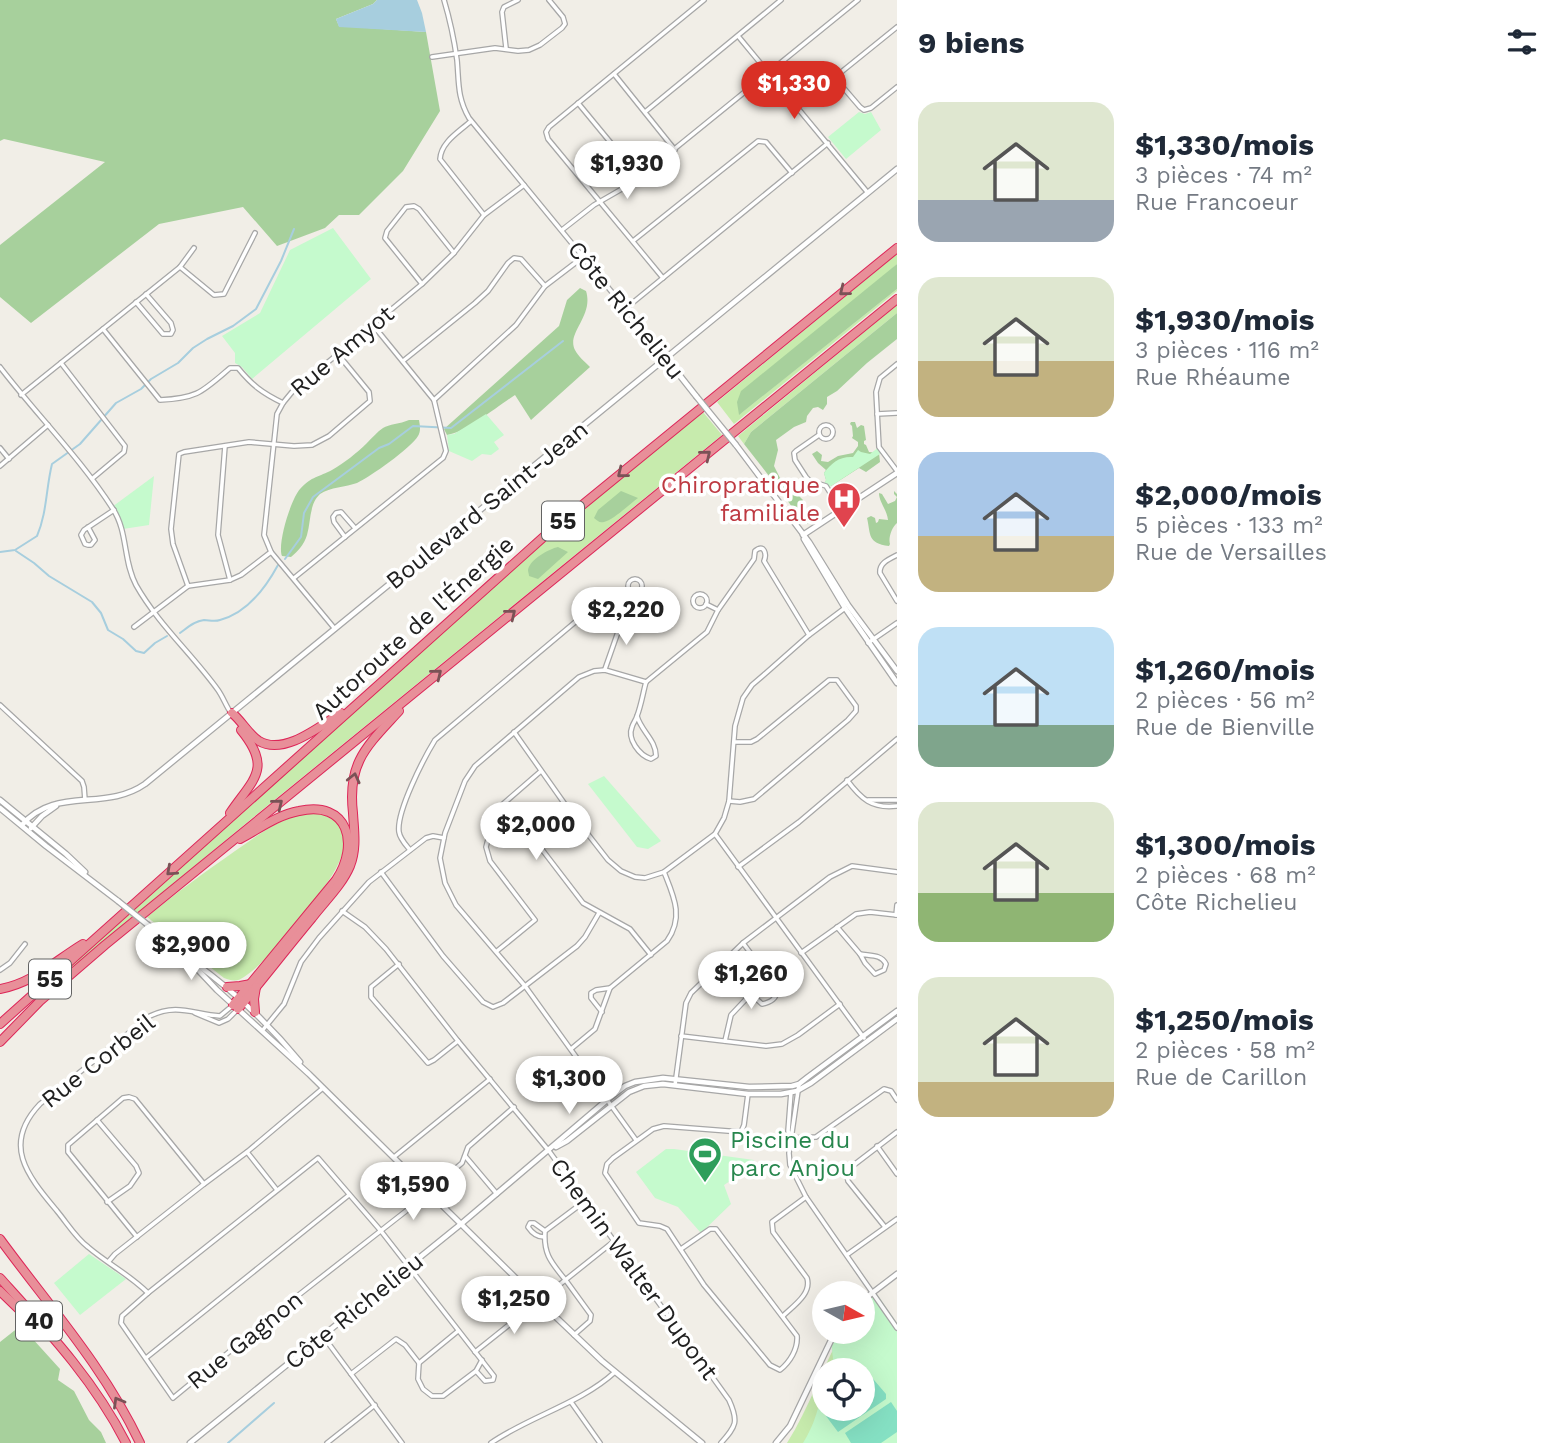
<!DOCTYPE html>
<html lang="fr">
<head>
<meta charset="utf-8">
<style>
  body { margin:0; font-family:"Work Sans",sans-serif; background:#f6f6f7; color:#1f2937; height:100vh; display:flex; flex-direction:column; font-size:26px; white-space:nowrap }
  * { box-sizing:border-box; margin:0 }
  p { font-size:23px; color:#747a83 }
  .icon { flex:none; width:38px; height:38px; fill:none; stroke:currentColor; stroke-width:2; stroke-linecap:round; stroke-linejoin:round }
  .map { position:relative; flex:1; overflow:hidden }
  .panel { display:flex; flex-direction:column; background:#fff; width:665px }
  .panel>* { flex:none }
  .needle { width:46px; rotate:98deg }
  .tools { position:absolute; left:812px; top:1281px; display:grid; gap:14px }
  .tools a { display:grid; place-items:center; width:63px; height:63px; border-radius:50%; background:#fff; box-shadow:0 7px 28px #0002; font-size:35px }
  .price { position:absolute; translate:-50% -60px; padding:0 16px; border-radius:24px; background:#fff; color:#222; font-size:23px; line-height:46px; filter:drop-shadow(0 2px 4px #0008) }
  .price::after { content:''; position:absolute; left:50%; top:42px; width:21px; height:16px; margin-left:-10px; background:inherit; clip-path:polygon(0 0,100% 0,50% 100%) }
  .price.active { background:#d93025; color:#fff }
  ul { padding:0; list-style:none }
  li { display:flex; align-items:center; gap:21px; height:175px; padding:0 21px }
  li span { display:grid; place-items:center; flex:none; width:196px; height:140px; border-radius:21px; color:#555 }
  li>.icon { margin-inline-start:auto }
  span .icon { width:84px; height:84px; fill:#fffc; stroke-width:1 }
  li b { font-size:30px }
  h2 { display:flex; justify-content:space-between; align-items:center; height:84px; padding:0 21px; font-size:30px }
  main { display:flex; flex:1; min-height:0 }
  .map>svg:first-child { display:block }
  .grass { fill:#c7ebad; fill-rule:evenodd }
  .forest { fill:#a7d09c }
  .park { fill:#c5facd }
  .pitch { fill:#85e0c3 }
  .water { fill:#a7cede }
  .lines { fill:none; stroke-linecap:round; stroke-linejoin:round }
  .stream { stroke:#a7cede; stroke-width:2 }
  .minor-casing { stroke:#a7a7a7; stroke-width:6 }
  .tertiary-casing { stroke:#a7a7a7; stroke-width:7 }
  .motorway-casing { stroke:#dd2658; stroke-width:10 }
  .minor { stroke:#fff; stroke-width:3.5 }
  .tertiary { stroke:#fff; stroke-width:4.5 }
  .motorway { stroke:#e88f99; stroke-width:8 }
  .tertiary-bridge-casing { stroke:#a7a7a7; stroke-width:7; stroke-linecap:butt }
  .tertiary-bridge { stroke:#fff; stroke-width:4.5 }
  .oneway { stroke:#7a5256 }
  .labels { text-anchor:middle; stroke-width:7; stroke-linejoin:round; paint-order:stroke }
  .shield { fill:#fff; stroke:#636363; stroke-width:2 }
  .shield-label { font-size:23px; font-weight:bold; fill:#202020 }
  .street-label { font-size:24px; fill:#202020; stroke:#fff }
  .health-label { font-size:24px; fill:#be3a42; stroke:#fff; text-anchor:end }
  .leisure-label { font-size:24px; fill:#27864d; stroke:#fff; text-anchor:start }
</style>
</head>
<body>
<main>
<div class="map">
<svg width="897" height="1443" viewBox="0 0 897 1443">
  <rect width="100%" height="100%" fill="#f1eee7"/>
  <g class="grass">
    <polygon points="897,254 897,264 740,414 897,289 897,291 734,424 717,402"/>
    <polygon points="897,305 897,313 751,432 744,444 738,436"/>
    <polygon points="703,412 722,435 256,815 52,984 50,983 522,559"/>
    <path d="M313,812c71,15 3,86 -20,113 -15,18 -29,39 -49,52 -7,5 -12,4 -20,1l-77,-61c29,-24 58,-45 88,-66 25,-17 47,-35 78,-39z"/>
    <path d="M842,1332l30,43 25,68h-110c22,-35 35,-74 55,-111zM824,1370h39v39h-39z"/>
  </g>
  <g class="forest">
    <polygon points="0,0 377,0 373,4 336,19 339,26 426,32 440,111 403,171 359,215 339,215 325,228 277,246 243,207 159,224 31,323 0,297 0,245 105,162 4,139 0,141"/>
    <polygon points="897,264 897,289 739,415 737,402 741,391"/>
    <path d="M580,288l6,3c8,25 -20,42 -11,59 3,6 10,12 15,17l-59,53 -16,-25c-17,11 -50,38 -68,40l-3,-6 115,-103 8,-26z"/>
    <polygon points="897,313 897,339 867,363 837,391 827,397 827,404 823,410 818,407 813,408 807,416 806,422 794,427 776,440 778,450 774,466 787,492 795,492 803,500 800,507 803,510 803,516 808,524 804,524 780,490 744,444 751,432"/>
    <path d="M409,420h10c1,6 2,11 -1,16 -7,12 -48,41 -61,47 -11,4 -27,4 -37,11 -11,10 -9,28 -13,41 -3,10 -9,16 -16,22l-9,-1c-5,-12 9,-57 18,-67 12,-13 19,-12 32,-19 12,-7 25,-17 35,-27 5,-5 10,-11 16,-15 6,-4 17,-4 26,-8z"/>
    <polygon points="851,422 855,422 857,428 861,425 864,426 866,440 864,441 864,444 866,445 869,452 879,453 880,462 866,472 859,468 831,486 825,483 826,480 824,473 826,470 818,463 812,454 817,451 822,455 821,461 828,462 838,456 853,453 858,446 858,442 852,438 853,436 852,426 850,424"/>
    <path d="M621,491l17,7c-8,6 -25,22 -34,24 -5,1 -6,-1 -10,-4l4,-8z"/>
    <path d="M894,491l3,3v29c-5,4 -9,15 -7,21l-1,2c-22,-3 -18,-11 -22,-28l4,-2 4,2 1,5 2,-1 1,-3 9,1c-1,-10 -9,-18 -9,-27l3,1 6,10 7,-3 2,-4 -3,-3z"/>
    <path d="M558,547l10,5 -30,27 -9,-3c0,-2 -1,-4 -1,-6 2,-11 21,-21 30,-23z"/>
    <polygon points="19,1327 31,1337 60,1369 58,1380 74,1391 89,1420 101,1432 106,1443 0,1443 0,1342"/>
  </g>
  <g class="park">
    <polygon points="859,112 865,114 871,112 881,130 846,159 828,137"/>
    <polygon points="333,228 371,279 252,379 242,367 235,363 235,353 222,336 260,313 290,250"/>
    <polygon points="486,414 504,435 494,442 499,449 491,455 482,454 472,461 449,451 447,435 454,434"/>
    <path d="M879,447l4,5 -55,36 -4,-4 2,-4 -2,-7c7,-10 16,-17 29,-16l5,-7 3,2 9,2z"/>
    <polygon points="154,476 149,525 123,529 112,507"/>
    <polygon points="604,776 661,841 648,849 637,847 588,784"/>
    <polygon points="666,1149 674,1149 754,1160 750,1168 724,1185 731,1204 701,1233 678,1207 655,1198 636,1172"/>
    <polygon points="89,1254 126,1279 80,1315 54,1283"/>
    <path d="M874,1290l23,33v120h-94c13,-21 15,-35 21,-58v24h39v-39h-35l5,-11 -2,-19 5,-8h27v-32z"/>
  </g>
  <g class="pitch">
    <polygon points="863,1371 874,1380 886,1394 886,1399 838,1432 826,1416 825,1409 863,1409"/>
    <polygon points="891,1402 897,1411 897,1432 881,1443 851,1443 845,1433"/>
  </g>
  <polygon class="water" points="377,0 417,0 422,13 426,32 339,27 336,19 373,4"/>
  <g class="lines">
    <g class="stream">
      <polyline points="16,551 34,563 49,576 92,602 101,613 108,630 123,639 136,651 144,653 155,643 167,636"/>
      <path d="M0,552l15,-2 22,-14c10,-23 9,-48 15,-72l28,-20 36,-41 25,-14 10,-10 27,-16 15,-15 14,-9 26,-13 23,-17 25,-48 13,-32"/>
      <polyline points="285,559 301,537 304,513 313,497 379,448 389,444 413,426 451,428 563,341"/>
      <path d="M180,633c7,-5 14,-12 24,-13 5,0 10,2 16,0 27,-7 45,-31 58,-55"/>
      <polyline points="228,1443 274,1403"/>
    </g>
    <g class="minor-casing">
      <g id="minor">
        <path d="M444,0c6,20 10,39 13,60 2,22 0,37 12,58l197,240"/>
        <polyline points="738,36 868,193"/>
        <polyline points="506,48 502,12 504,7 518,0"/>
        <polyline points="432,57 495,48 518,51 529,50 540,45 562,28 565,24 563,17 549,0"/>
        <polyline points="614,74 675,150"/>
        <polyline points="835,78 860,107 864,110 871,108 897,87"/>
        <polyline points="578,103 639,177"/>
        <polyline points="798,107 897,27"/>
        <polyline points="645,112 781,0"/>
        <path d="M471,121c-12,11 -30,21 -31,38l44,56"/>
        <polyline points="562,230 594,205 627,186 646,172 858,0"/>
        <polyline points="633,241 758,141 766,142 792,173"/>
        <polyline points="180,267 214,295 224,294 255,233"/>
        <polyline points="663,278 548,139 546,132 549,127 704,0"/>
        <polyline points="422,284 385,238 387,231 406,207 414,206 419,209 454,253"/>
        <polyline points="136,302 163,334 171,334 173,330 171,323 146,294"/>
        <polyline points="625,309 828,143"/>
        <path d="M103,329l57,71c38,-2 42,-8 70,-32h8c14,17 24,25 45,35"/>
        <polyline points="403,361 475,303 488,291 508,263 514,258 521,259 545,286"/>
        <polyline points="61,363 125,446 124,452 93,478"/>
        <polyline points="897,364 880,378 876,392 879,447 897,471"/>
        <path d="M0,367c37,48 80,91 113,142 15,23 10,52 23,76 22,39 56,69 82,105 5,7 8,16 13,23"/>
        <polyline points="21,395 180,267 194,248"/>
        <polyline points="434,400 516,325 545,286 583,257"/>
        <polyline points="877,414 897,413"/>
        <circle cx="826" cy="432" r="7"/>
        <polyline points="819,435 796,451 794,453 795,460 806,477 810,481 826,486 841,510"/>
        <polyline points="225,446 218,535 230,580"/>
        <polyline points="0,448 9,459"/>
        <polyline points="0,466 48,425"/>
        <polyline points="88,527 95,540 91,545 88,545 85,544 81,535 84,530 114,510"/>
        <polyline points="345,537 334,522 333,517 336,513 341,512 355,528"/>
        <path d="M897,555c-8,4 -18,8 -17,18l17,28"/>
        <polyline points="294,578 443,458 446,451 434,400 373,325"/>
        <circle cx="635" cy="586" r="7"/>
        <polyline points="188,586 173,544 171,529 179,454 184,452 249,442 294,446 312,445 329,436 370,401 369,392 337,353"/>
        <circle cx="700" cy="601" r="7"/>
        <polyline points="706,604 718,610"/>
        <polyline points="134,627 188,586 230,580 241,575 271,552"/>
        <polyline points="335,629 271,552 264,535 277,414 283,403 292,392 422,284 454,253 484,215 524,185"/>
        <polyline points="868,643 897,623"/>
        <polyline points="605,669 632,592"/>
        <path d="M646,682l61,-50 11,-22 36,-51 1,-8c9,-8 12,3 9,10l45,74"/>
        <polyline points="0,705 82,781 84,787 85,800"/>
        <path d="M637,716c4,15 19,24 19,40l-5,3c-12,-4 -24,-20 -19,-32 1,-4 4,-7 5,-11 4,-10 6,-23 9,-34"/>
        <polyline points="514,732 569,810 608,860 621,871 635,877 645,878 664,872 715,834 724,818 729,801 735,726 743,698 752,685 766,673 809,635 845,608"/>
        <path d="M847,780c14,19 25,29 50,26"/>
        <polyline points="868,800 897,800"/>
        <polyline points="729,801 740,802 754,799 848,720 856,711 856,706 837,680 829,680 757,739 751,742 734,742"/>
        <polyline points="569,810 539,832 536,837 537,843 583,903 630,929 651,955"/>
        <polyline points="715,834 864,1038"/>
        <path d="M410,850c-4,-5 -10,-11 -11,-18 -3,-20 25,-74 36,-92l145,-122 16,-10 27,8"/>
        <polyline points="738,867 799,822 897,739"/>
        <polyline points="381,872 443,956 483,1002 493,1007 503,1003 577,946 585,937 599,913"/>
        <path d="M342,911l23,16 21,22 72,92 91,110 180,249c10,22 7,26 -8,43"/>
        <polyline points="896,915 897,905"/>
        <polyline points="837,927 860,954"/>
        <path d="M743,943l34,46c0,10 -6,13 -15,15l-11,-10"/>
        <polyline points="497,951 535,920 490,861 486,847 491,828 503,804 541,771"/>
        <polyline points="801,953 856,914 870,912 897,915"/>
        <path d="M860,954c10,2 21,0 26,10l-2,6 -9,4 -10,-11z"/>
        <polyline points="399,964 371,987 371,997 428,1063 434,1060 458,1041"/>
        <polyline points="0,970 10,963 25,944"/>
        <path d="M602,1012l-11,-14v-5l5,-3 14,-2 57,-47c17,-24 7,-44 -3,-69"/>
        <polyline points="195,1013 219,1023 228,1019 238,1009"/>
        <polyline points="262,1031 284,1004 301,962 319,938 369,882 426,838 433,836 444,838"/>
        <polyline points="681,1036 766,1046 782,1044 798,1035 840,1004"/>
        <polyline points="725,1041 731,1015 767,977"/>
        <polyline points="571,1049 595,1029 610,988"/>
        <polyline points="799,1084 789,1153 790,1165 806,1197 897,1328"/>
        <polyline points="675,1085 686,1003 691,993 743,943 830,877 852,866 897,872"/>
        <polyline points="97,1120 136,1166 139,1173 130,1186 107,1202"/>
        <polyline points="791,1136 788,1131 791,1092"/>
        <polyline points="792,1138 816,1137 884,1089 891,1091 897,1100"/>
        <polyline points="636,1140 525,986 456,905 445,883 440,858 445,833 465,781 475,766 579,677 594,671 605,670 646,682"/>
        <polyline points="877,1146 897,1174"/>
        <polyline points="247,1152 277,1190"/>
        <polyline points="465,1156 497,1194"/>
        <polyline points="394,1157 490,1079"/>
        <polyline points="885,1227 848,1181 846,1171 897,1132"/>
        <polyline points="137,1237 68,1152 68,1145 123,1098 129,1097 135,1099 204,1184"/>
        <path d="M544,1237c-7,0 -12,-4 -16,-10l2,-4h4l11,8"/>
        <path d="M681,1249l29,-20h6l81,107c1,13 -7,26 -17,34l-10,-5 -66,-80 -37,-56 -7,-3 -21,-3 -34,-50 2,-9 6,-6 40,-29 11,-3 77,6 3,-7 4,-31"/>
        <polyline points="848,1254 897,1219"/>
        <polyline points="109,1261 115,1254 204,1184 247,1152 323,1088"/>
        <path d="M148,1293c-18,-18 -40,-29 -60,-46 -12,-9 -21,-24 -31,-36 -29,-35 -56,-66 -17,-107l110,-88c27,-13 43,-2 70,0l12,-10"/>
        <path d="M783,1316c10,-10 29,-22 24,-38l-34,-46 -1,-10 34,-25"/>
        <path d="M574,1335l16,-14 1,-6c-8,-11 -16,-22 -24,-33 -14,-18 -24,-26 -22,-51l40,-30"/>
        <polyline points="323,1336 402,1443"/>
        <polyline points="475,1352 613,1242"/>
        <polyline points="146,1358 349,1195"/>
        <polyline points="419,1363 458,1331"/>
        <polyline points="476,1371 485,1381 493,1380 494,1376 381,1231 318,1158 148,1293 122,1316 121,1323 173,1398 291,1301 406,1211 462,1163 468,1147 514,1107"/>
        <polyline points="351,1374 396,1339 405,1345 419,1363 418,1379 423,1389 432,1396 443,1396 476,1371 482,1360"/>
        <polyline points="571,1402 600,1443"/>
        <polyline points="327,1443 375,1405"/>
        <path d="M491,1443c39,-27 89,-39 124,-71"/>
      </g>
    </g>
    <g class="tertiary-casing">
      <g id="tertiary">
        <polyline points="666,358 696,396"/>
        <polyline points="736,445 809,542 848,605 897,671"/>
        <polyline points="803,535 897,473"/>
        <polyline points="804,539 845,608 897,683"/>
        <polyline points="0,800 66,854 85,872"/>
        <polyline points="0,808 46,846 118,901"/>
        <path d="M22,825c33,-39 83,-13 123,-41l752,-615"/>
        <polyline points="31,828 42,816 56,806"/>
        <polyline points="148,925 185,956"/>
        <polyline points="185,956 217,990 309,1074 539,1301 602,1361 702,1443"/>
        <path d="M195,963c40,29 74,61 105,99"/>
        <polyline points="556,1147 567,1141 629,1092 644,1086 663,1084 748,1094 781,1094 797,1091 811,1083 897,1019"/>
        <polyline points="863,1300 897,1274"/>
        <polyline points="190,1443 461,1224 607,1100 625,1086 635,1082 663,1078 749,1087 792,1086 799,1084 808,1077 897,1011"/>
        <polyline points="776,1443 790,1426 835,1332"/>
      </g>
    </g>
    <g class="motorway-casing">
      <g id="motorway">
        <path d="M232,713c10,8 16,21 27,28 25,15 61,-15 82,-28"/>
        <path d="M230,813c23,-34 43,-44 11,-83"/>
        <polyline points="227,987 240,986 251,984"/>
        <path d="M0,989c33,-6 55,-28 83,-45"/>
        <path d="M233,1005l103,-125c24,-36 12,-80 -37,-69 -22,4 -40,18 -59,28"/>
        <path d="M238,1009c25,-30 49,-61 74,-91 13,-17 30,-33 38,-52 7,-18 4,-35 3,-53 -6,-51 14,-67 46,-102"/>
        <polyline points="255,1012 254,999 256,987"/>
        <polyline points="0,1024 548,533 897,248"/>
        <polyline points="0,1042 40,1001 105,945 897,299"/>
        <path d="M0,1239c49,67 104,128 140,204"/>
        <path d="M0,1278c47,52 94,102 126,165"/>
        <polyline points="0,1291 35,1325"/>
      </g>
    </g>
    <use href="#minor" class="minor"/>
    <use href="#tertiary" class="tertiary"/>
    <use href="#motorway" class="motorway"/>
    <g class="tertiary-bridge-casing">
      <g id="tertiary-bridge">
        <polyline points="696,396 736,445"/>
        <polyline points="118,901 148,925"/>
      </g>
    </g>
    <use href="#tertiary-bridge" class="tertiary-bridge"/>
  </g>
  <defs><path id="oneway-chevron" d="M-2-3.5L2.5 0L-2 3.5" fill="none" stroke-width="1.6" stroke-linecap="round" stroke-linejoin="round" transform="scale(1.75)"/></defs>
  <g class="oneway">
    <use href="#oneway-chevron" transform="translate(844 291) rotate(141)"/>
    <use href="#oneway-chevron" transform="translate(706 455) rotate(-39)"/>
    <use href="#oneway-chevron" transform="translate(622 473) rotate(141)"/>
    <use href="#oneway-chevron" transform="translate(511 614) rotate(-39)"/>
    <use href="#oneway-chevron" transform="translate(437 674) rotate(-39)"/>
    <use href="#oneway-chevron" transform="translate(354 778) rotate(-77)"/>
    <use href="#oneway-chevron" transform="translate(278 804) rotate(-39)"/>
    <use href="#oneway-chevron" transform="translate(171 871) rotate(138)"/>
    <use href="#oneway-chevron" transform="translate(118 1402) rotate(-120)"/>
  </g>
  <defs>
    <g id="hospital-pin" transform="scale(1.75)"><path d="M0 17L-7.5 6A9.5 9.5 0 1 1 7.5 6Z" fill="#e0444e" stroke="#fff"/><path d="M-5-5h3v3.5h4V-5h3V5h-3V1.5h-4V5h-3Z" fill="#fff"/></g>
    <g id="stadium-pin" transform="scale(1.75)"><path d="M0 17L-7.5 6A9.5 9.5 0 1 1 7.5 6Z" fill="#2e9e5b" stroke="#fff"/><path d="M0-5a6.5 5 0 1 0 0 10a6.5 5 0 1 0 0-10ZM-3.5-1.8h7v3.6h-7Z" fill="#fff"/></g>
  </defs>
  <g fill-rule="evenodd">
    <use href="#hospital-pin" x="844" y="499"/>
    <use href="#stadium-pin" x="705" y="1154"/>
  </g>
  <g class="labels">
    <g class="shield">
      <rect x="542" y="501.5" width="42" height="39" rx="5"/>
      <rect x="29" y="959.5" width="42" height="39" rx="5"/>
      <rect x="16" y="1301.5" width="46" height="39" rx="5"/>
    </g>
    <g class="shield-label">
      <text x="563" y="529">55</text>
      <text x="50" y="987">55</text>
      <text x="39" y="1329">40</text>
    </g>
    <g class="street-label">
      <text transform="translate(626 310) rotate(51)" y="8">Côte Richelieu</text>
      <text transform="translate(342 351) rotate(-40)" y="8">Rue Amyot</text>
      <text transform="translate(487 505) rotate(-39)" y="8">Boulevard Saint-Jean</text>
      <text transform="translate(413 628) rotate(-42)" y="8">Autoroute de l'Énergie</text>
      <text transform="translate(98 1061) rotate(-38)" y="8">Rue Corbeil</text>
      <text transform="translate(634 1269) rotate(54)" y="8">Chemin Walter Dupont</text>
      <text transform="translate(354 1311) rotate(-39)" y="8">Côte Richelieu</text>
      <text transform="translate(245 1340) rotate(-39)" y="8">Rue Gagnon</text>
    </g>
    <g class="health-label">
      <text x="820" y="493">Chiropratique<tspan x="820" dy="28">familiale</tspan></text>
    </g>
    <g class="leisure-label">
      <text x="730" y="1148">Piscine du<tspan x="730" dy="28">parc Anjou</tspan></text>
    </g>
  </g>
</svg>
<div class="tools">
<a><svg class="needle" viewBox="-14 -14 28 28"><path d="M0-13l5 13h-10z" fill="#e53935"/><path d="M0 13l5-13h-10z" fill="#747a83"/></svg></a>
<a><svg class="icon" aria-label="locate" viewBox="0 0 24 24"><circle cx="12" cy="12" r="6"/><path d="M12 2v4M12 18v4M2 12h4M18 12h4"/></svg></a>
</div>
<b class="price active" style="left:794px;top:121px">$1,330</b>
<b class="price" style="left:627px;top:201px">$1,930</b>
<b class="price" style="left:626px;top:647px">$2,220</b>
<b class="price" style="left:536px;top:862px">$2,000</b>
<b class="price" style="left:191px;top:982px">$2,900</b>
<b class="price" style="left:751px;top:1011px">$1,260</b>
<b class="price" style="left:569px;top:1116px">$1,300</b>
<b class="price" style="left:413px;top:1222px">$1,590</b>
<b class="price" style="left:514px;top:1336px">$1,250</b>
</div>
<section class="panel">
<h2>9 biens<svg class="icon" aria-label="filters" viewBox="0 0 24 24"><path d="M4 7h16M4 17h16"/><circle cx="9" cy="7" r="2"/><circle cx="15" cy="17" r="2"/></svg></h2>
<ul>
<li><span style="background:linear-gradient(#dfe7d0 70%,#9aa5b1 0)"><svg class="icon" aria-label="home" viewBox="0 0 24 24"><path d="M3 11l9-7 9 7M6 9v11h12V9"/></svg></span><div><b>$1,330/mois</b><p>3 pièces · 74 m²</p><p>Rue Francoeur</p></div></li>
<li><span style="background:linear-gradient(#dfe7d0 60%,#c2b280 0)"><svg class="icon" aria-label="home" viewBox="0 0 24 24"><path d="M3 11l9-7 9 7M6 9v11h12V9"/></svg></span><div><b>$1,930/mois</b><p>3 pièces · 116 m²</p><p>Rue Rhéaume</p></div></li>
<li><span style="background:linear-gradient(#a9c7e8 60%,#c2b280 0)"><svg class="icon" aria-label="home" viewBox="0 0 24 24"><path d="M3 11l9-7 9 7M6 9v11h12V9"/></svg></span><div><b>$2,000/mois</b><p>5 pièces · 133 m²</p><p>Rue de Versailles</p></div></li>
<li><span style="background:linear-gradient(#bfe0f5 70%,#7fa58c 0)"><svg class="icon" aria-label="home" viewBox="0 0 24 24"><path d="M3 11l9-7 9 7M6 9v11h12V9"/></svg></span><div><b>$1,260/mois</b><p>2 pièces · 56 m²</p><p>Rue de Bienville</p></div></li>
<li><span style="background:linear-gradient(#dfe7d0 65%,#8fb573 0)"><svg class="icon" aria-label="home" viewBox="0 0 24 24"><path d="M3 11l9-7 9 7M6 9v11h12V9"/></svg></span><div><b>$1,300/mois</b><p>2 pièces · 68 m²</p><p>Côte Richelieu</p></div></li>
<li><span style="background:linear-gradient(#dfe7d0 75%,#c2b280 0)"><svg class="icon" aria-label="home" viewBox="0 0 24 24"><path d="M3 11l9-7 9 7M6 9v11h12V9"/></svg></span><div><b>$1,250/mois</b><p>2 pièces · 58 m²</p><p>Rue de Carillon</p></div></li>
</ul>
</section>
</main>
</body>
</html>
